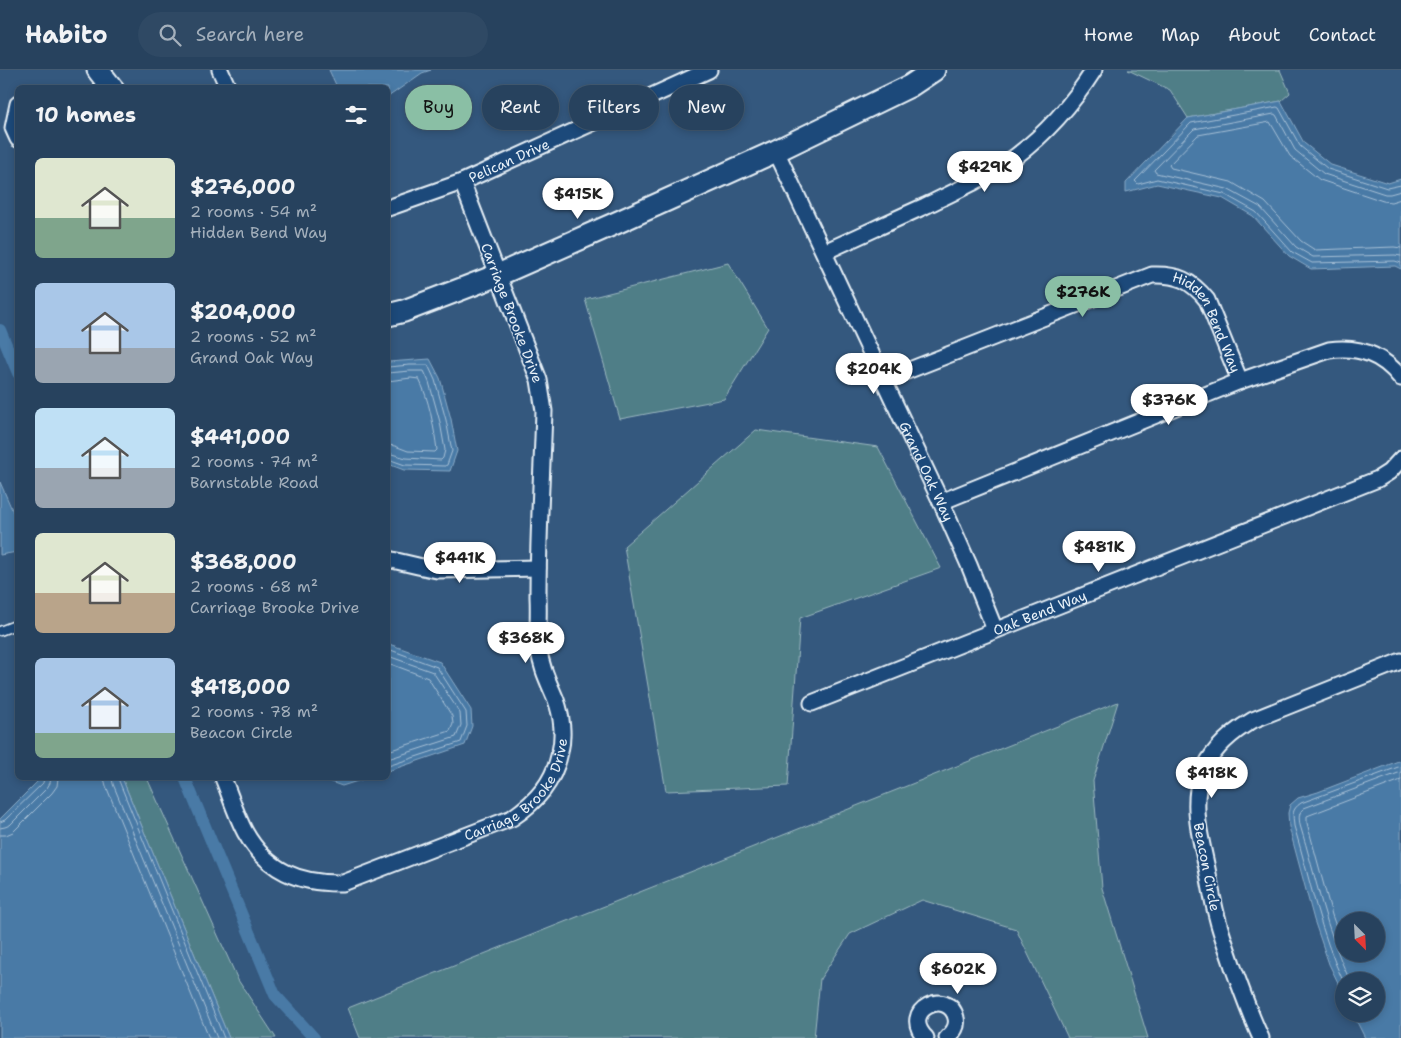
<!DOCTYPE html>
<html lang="en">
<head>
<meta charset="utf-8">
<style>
  body { margin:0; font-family:"Shantell Sans",sans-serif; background:#2f4964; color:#f1f3f6; height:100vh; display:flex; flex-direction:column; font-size:19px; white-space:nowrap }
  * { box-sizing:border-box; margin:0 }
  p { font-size:16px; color:#a4b0bc }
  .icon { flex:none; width:28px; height:28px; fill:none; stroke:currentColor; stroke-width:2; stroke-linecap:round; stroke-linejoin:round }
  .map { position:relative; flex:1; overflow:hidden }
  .details { position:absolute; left:15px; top:15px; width:375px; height:695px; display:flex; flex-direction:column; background:#27425e; border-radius:8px; box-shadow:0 2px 8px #0003,0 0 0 1px #435b73 }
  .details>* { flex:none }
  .hud { position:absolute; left:405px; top:15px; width:475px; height:45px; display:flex; gap:10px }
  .needle { width:32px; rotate:156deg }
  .controls { position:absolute; left:1335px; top:842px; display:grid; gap:10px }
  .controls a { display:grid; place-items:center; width:50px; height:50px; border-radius:50%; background:#27425e; box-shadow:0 2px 8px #0003,0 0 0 1px #435b73; font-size:25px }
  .price { position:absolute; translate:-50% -42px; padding:0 11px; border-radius:18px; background:#fff; color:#222; font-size:16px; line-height:32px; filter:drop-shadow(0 1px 2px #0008) }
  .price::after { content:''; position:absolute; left:50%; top:30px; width:15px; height:11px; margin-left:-8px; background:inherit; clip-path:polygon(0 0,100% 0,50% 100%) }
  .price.selected { background:#8abfa5; color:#111 }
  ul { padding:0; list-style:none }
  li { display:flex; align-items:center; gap:15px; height:125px; padding:0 20px }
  li span { display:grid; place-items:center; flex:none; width:140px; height:100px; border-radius:8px; color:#555 }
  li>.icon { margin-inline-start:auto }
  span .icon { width:60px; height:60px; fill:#fffc; stroke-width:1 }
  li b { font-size:21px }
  h2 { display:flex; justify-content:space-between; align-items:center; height:60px; padding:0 20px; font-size:21px }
  .chip { padding:0 18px; border-radius:22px; background:#27425e; box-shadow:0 2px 8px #0003,0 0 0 1px #435b73; font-size:18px; line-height:45px }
  .chip.selected { background:#8abfa5; color:#111 }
  header { display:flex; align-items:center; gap:30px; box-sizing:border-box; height:70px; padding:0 25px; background:#27425e; border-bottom:1px solid #435b73 }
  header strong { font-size:24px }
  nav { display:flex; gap:28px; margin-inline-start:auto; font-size:18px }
  .search { width:350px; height:45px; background:#2f4964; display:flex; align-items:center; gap:12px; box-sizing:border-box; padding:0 18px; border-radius:28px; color:#a4b0bc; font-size:19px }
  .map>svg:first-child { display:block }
  .green { fill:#4f7e87; stroke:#9cb8c0 }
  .water { fill:#497aa6; stroke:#89aac7; fill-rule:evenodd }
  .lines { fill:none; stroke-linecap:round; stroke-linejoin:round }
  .shore { stroke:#a8c1d7; stroke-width:1 }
  .canal { stroke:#497aa6; stroke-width:12 }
  .lane-casing { stroke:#e8f1f8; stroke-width:11 }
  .street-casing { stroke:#e8f1f8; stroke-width:19 }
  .secondary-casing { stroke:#e8f1f8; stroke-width:25 }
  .lane { stroke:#1f4a7a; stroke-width:8 }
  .street { stroke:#1f4a7a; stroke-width:15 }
  .secondary { stroke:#1f4a7a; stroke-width:21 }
  .labels { text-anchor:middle; stroke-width:4; stroke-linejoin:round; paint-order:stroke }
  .street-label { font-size:14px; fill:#e8f1f8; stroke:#1f4a7a }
</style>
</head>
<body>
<header>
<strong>Habito</strong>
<div class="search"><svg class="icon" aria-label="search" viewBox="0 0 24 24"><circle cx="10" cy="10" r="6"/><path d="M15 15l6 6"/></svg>Search here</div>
<nav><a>Home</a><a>Map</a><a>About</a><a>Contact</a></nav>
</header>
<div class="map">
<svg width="1401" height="968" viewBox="0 0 1401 968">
  <rect width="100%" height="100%" fill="#34587e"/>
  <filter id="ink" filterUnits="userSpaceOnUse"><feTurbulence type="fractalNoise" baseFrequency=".02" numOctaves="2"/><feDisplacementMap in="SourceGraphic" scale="10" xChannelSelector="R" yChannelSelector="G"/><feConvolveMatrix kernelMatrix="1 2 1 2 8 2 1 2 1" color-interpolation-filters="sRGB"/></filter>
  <g filter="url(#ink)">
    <g class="green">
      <polygon points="1128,0 1280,0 1290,23 1281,31 1188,48 1170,20"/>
      <polygon points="728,193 768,258 724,329 620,349 585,229"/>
      <polygon points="756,360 878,377 941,498 800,548 788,716 666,721 624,476"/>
      <polygon points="1118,632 1093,711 1102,818 1148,968 1068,968 1016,859 922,830 850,864 820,909 814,968 360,968 348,938"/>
      <polygon points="122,708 147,708 238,910 276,968 229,968"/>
    </g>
    <g class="water">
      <polygon points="329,0 431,0 422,3 388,27 388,18 337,17"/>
      <polygon points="1281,31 1304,73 1331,95 1388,113 1401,109 1401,199 1395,196 1311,199 1289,186 1253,146 1222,128 1157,114 1126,122 1126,113 1188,48"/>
      <polygon points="430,289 440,308 451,349 457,381 450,401 404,400 388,394 388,292"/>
      <polygon points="0,412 17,451 17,482 0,485"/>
      <polygon points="389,574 440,592 471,640 472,656 465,675 388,701 388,575"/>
      <path d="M1401,690v278h-36l-12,-24h23v-33h-32v14l-15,-31 -15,-44 -25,-93 -1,-14 2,-8 8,-7 20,-6zM1344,851h32v33h-32z"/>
      <polygon points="41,708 122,708 229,968 0,968 0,749"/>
      <polygon points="328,708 367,708 342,716 328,711"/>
    </g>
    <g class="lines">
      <g class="shore">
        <polyline points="1401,115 1387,118 1328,99 1300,76 1279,38 1277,37 1191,53 1135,111 1138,114 1157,109 1224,124 1256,142 1292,182 1312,193 1395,191 1401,193"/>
        <polyline points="1401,121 1390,124 1385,124 1324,104 1295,80 1276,45 1274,44 1194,59 1154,100 1156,103 1227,119 1260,137 1296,177 1313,187 1395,185 1401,186"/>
        <polyline points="1401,129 1391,132 1383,131 1320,110 1290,86 1270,52 1198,65 1169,95 1171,98 1231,112 1265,132 1301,171 1315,180 1394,177 1401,178"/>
        <polyline points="388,297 410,295 428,295 435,310 446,350 452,381 447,395 445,396 405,395 388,389"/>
        <polyline points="388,303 410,301 424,301 429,312 440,352 445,380 443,388 441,390 406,388 388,383"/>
        <path d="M388,311l23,-3 8,1c10,20 15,48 18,71l-2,2 -27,-1 -13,-5 -7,-1"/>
        <polyline points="388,579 437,597 466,642 467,656 461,672 388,696"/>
        <polyline points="388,586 433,602 460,643 461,655 456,667 388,689"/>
        <polyline points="388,593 428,608 452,646 453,654 450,661 388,681"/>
        <polyline points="104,708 106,716 209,968"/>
        <polyline points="112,708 113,714 217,968"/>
        <polyline points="118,708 119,711 224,968"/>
        <polyline points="0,752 5,750 43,713 44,708"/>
        <polyline points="0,758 5,757 10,755 47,718 50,713 51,708"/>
        <polyline points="0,765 6,765 13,762 52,723 57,716 58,708"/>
        <polyline points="1344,879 1332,845 1307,753 1307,746 1401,710"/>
        <path d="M1350,911c-24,-50 -34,-104 -50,-156 -1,-7 -2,-12 4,-17l97,-36"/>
        <path d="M1344,913c-24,-50 -34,-104 -50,-157 -1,-12 -3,-16 7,-23l100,-37"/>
      </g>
      <g class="canal">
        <polyline points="0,260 18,303"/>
        <polyline points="185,708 275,925 314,968"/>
      </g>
      <g class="lane-casing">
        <polyline id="lane" points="0,561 18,554"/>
      </g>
      <g class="street-casing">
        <g id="street">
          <polyline points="220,0 228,18"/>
          <polyline points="18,34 13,58 18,69"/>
          <path id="s1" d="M776,81l165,351 28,63 26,65"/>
          <path id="s2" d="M388,138l74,-26 247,-112"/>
          <path d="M824,182c34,-15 67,-31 101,-46 31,-15 62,-29 90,-49 32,-24 58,-54 79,-87"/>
          <path id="s3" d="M884,310l268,-105c25,-1 39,5 55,25l33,81"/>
          <path d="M941,432l299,-121 89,-31c30,-4 53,4 72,28"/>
          <polyline points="388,489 418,496 437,500 538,498"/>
          <path id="s4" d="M812,633l566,-224 11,-7 12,-13"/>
          <path id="s5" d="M223,708c7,17 13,37 22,54 22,39 54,52 98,51l169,-65c25,-17 42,-36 48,-66 4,-16 2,-36 -4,-52 -7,-17 -15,-32 -17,-50 -2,-17 0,-36 -1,-53 0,-62 4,-124 6,-186l-5,-31 -77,-198"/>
          <path d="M926,968c-28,-28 23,-51 30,-20 2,8 -3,15 -9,20"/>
          <path d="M1261,968c-11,-23 -19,-47 -28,-71 -5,-16 -12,-33 -16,-50 -5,-18 -7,-35 -11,-53 -5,-24 -12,-49 -8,-75 5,-31 29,-54 55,-69l148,-59"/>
        </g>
      </g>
      <g class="secondary-casing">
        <g id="secondary">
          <polyline points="98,0 112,18"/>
          <polyline points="388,245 404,241 498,205 616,153 776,81 910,16 934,0"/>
        </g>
      </g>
      <use href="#lane" class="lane"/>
      <use href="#street" class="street"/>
      <use href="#secondary" class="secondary"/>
    </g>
  </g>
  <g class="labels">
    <g class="street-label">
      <text dy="5" stroke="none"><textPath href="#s2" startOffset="130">Pelican Drive</textPath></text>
      <text transform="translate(512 243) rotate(69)" y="5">Carriage Brooke Drive</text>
      <text dy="5" stroke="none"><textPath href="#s3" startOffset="369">Hidden Bend Way</textPath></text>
      <text dy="5" stroke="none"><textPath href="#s1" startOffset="354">Grand Oak Way</textPath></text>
      <text dy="5" stroke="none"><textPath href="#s4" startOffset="245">Oak Bend Way</textPath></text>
      <text dy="5" stroke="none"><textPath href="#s5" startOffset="380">Carriage Brooke Drive</textPath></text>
      <text transform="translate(1207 797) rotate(79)" y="5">Beacon Circle</text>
    </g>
  </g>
</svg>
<div class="controls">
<a><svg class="needle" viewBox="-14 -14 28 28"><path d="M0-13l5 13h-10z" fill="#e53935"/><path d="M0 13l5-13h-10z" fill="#a4b0bc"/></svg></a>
<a><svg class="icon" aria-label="layers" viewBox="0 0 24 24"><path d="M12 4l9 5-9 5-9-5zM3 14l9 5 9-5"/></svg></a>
</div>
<b class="price" style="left:985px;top:123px">$429K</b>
<b class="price" style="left:578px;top:150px">$415K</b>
<b class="price selected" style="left:1083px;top:248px">$276K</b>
<b class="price" style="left:874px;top:325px">$204K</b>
<b class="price" style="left:1169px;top:356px">$376K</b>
<b class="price" style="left:1099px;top:503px">$481K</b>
<b class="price" style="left:460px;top:514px">$441K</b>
<b class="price" style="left:526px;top:594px">$368K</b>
<b class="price" style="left:1212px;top:729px">$418K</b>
<b class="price" style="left:958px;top:925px">$602K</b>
<div class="hud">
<a class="chip selected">Buy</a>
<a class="chip">Rent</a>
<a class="chip">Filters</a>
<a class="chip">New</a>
</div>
<section class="details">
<h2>10 homes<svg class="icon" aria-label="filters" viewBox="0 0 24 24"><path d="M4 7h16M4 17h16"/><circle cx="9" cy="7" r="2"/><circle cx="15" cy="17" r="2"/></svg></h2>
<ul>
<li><span style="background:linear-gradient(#dfe7d0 60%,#7fa58c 0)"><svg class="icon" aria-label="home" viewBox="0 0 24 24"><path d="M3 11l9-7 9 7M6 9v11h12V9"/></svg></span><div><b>$276,000</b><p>2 rooms · 54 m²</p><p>Hidden Bend Way</p></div></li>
<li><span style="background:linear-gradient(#a9c7e8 65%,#9aa5b1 0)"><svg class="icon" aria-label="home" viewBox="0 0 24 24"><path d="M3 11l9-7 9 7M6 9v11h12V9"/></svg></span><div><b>$204,000</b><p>2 rooms · 52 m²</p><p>Grand Oak Way</p></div></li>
<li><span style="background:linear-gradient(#bfe0f5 60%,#9aa5b1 0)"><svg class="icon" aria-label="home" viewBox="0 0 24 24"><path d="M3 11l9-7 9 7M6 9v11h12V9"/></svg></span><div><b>$441,000</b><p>2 rooms · 74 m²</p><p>Barnstable Road</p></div></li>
<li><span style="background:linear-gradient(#dfe7d0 60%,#b9a48a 0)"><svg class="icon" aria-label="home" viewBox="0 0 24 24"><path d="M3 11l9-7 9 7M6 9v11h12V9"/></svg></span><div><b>$368,000</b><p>2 rooms · 68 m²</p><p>Carriage Brooke Drive</p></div></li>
<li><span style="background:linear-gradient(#a9c7e8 75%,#7fa58c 0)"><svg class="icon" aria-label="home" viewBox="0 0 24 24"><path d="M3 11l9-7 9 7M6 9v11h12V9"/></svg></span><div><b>$418,000</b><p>2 rooms · 78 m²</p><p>Beacon Circle</p></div></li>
</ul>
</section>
</div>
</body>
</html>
